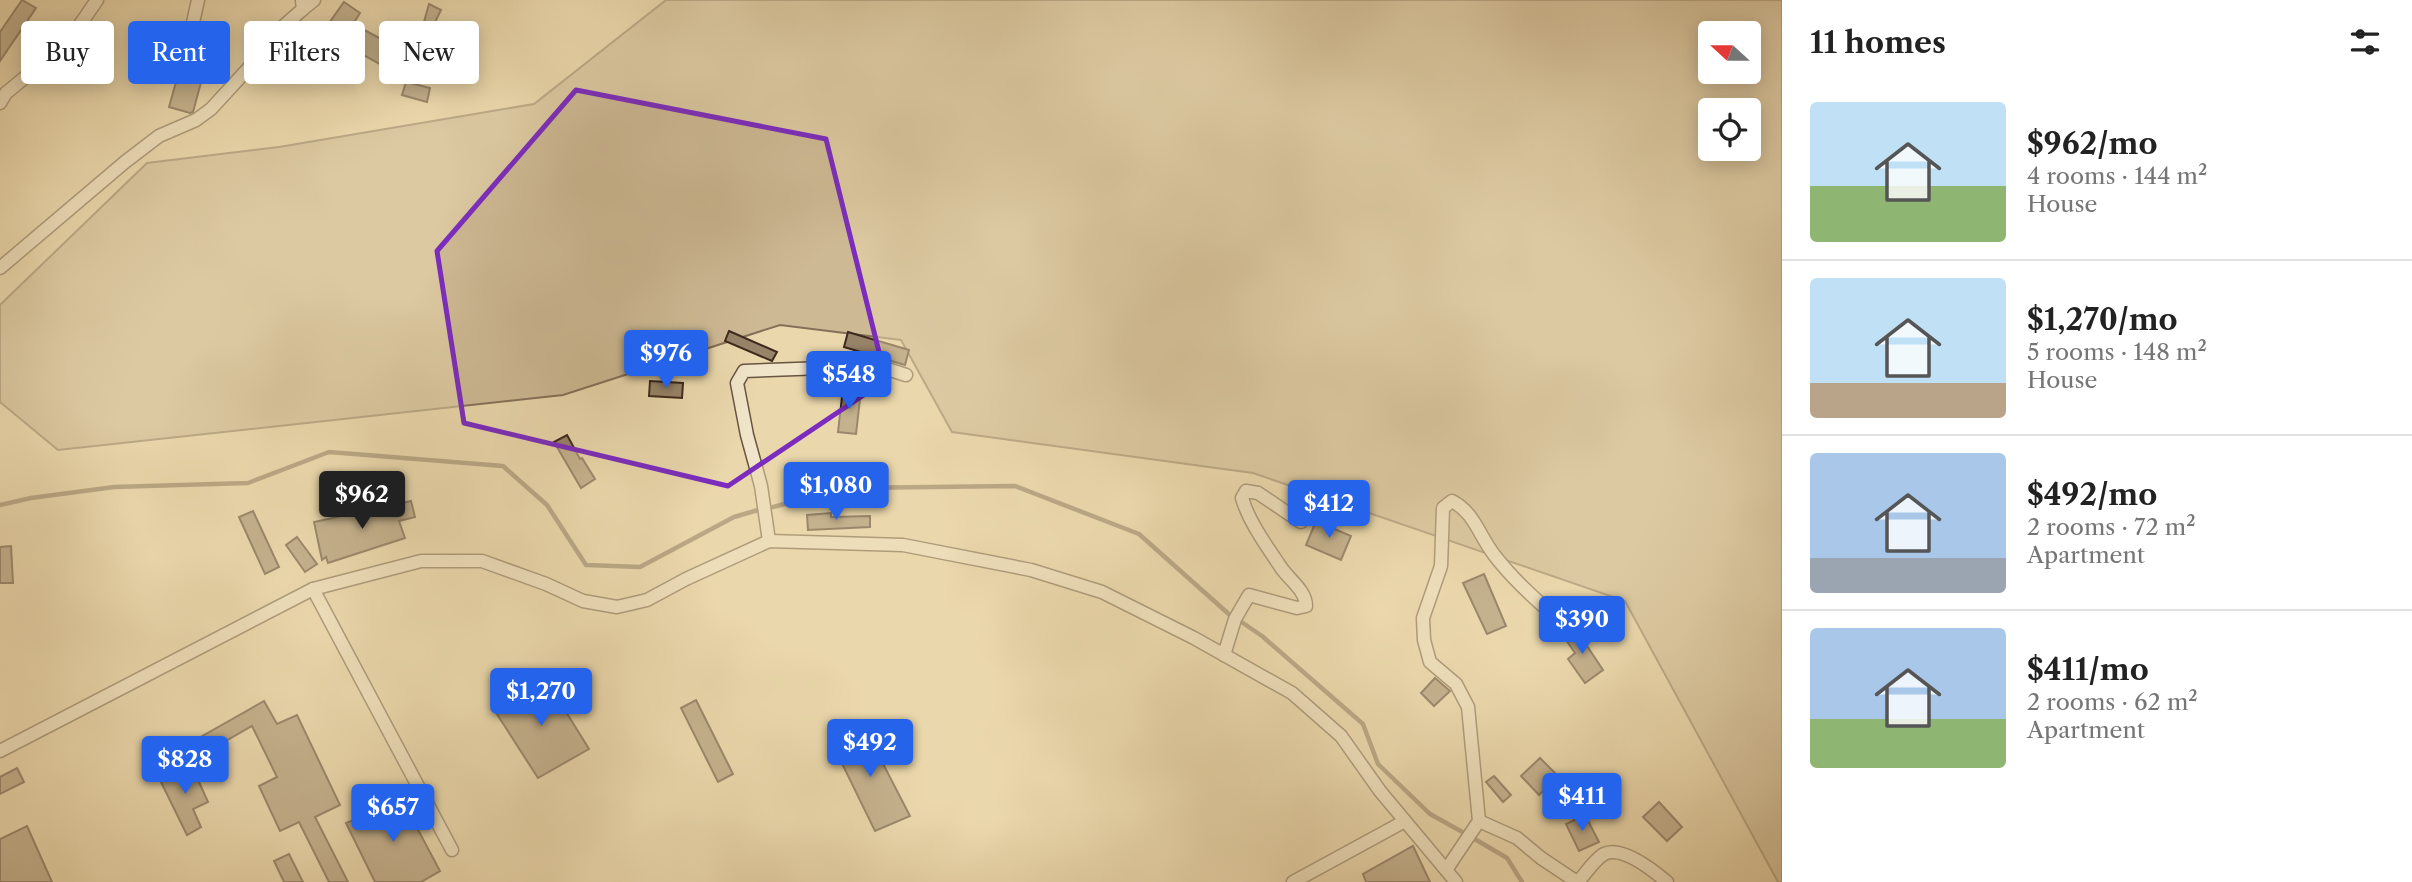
<!DOCTYPE html>
<html lang="en">
<head>
<meta charset="utf-8">
<style>
  body { margin:0; font-family:"Libre Caslon Text",serif; background:#f2f2f2; color:#222; height:100vh; display:flex; flex-direction:column; font-size:26px; white-space:nowrap }
  * { box-sizing:border-box; margin:0 }
  p { font-size:23px; color:#767676 }
  .icon { flex:none; width:38px; height:38px; fill:none; stroke:currentColor; stroke-width:2; stroke-linecap:round; stroke-linejoin:round }
  .map { position:relative; flex:1; overflow:hidden }
  .drawer { display:flex; flex-direction:column; background:#fff; width:630px }
  .drawer>* { flex:none }
  .banner { position:absolute; left:21px; top:21px; width:665px; height:63px; display:flex; gap:14px }
  .needle { width:46px; rotate:291deg }
  .controls { position:absolute; left:1698px; top:21px; display:grid; gap:14px }
  .controls a { display:grid; place-items:center; width:63px; height:63px; border-radius:7px; background:#fff; box-shadow:0 4px 18px #0003; font-size:35px }
  .price { position:absolute; translate:-50% -60px; padding:0 16px; border-radius:7px; background:#2563eb; color:#fff; font-size:23px; line-height:46px; filter:drop-shadow(0 2px 4px #0008) }
  .price::after { content:''; position:absolute; left:50%; top:42px; width:21px; height:16px; margin-left:-10px; background:inherit; clip-path:polygon(0 0,100% 0,50% 100%) }
  .price.active { background:#222; color:#fff }
  ul { padding:0; list-style:none }
  li { display:flex; align-items:center; gap:21px; height:175px; padding:0 28px }
  li+li { border-top:2px solid #e0e0e0 }
  li span { display:grid; place-items:center; flex:none; width:196px; height:140px; border-radius:7px; color:#555 }
  li>.icon { margin-inline-start:auto }
  span .icon { width:84px; height:84px; fill:#fffc; stroke-width:1 }
  li b { font-size:30px }
  h2 { display:flex; justify-content:space-between; align-items:center; height:84px; padding:0 28px; font-size:30px }
  .pill { padding:0 24px; border-radius:7px; background:#fff; box-shadow:0 4px 18px #0003; font-size:24px; line-height:63px }
  .pill.active { background:#2563eb; color:#fff }
  main { display:flex; flex:1; min-height:0 }
  .map>svg:first-child { display:block }
  .green { fill:#cdb994; stroke:#85715a; stroke-width:2; fill-rule:evenodd }
  .lines { fill:none; stroke-linecap:round; stroke-linejoin:round }
  .stream { stroke:#816e57; stroke-width:4.5 }
  .building { fill:#978368; stroke:#3d291f; stroke-width:2 }
  .minor-casing { stroke:#685442; stroke-width:15 }
  .minor { stroke:#f1e5c9; stroke-width:12 }
  .marked { fill:none; stroke:#7b2cbf; stroke-width:5; stroke-linejoin:round }
</style>
</head>
<body>
<main>
<div class="map">
<svg width="1782" height="882" viewBox="0 0 1782 882">
  <rect width="100%" height="100%" fill="#ead7ac"/>
  <filter id="stains"><feTurbulence type="fractalNoise" baseFrequency=".00286" numOctaves="4"/><feColorMatrix values="0 0 0 0 .2 0 0 0 0 .09 0 0 0 0 .02 0 0 0 .5 -.17"/></filter>
  <radialGradient id="worn" r=".72"><stop offset=".6" stop-color="#630" stop-opacity="0"/><stop offset="1" stop-color="#630" stop-opacity=".3"/></radialGradient>
  <path class="green" d="M666,0h1116v882h-4l-153,-281 -372,-128 -301,-41 -51,-92 -121,-15 -217,70 -505,55 -58,-48v-97l147,-142 132,-16 255,-43zM1710,33h38v39h-38zM1710,110h38v39h-38z"/>
  <g class="lines">
    <g class="stream">
      <polyline points="0,505 31,498 114,487 248,483 329,452 503,466 547,505 586,565 640,567 734,517 758,510"/>
      <polyline points="773,507 847,488 1015,486 1139,534 1231,616"/>
      <polyline points="1240,621 1262,636 1363,724 1378,764 1430,814 1466,834"/>
      <polyline points="1473,838 1507,858 1522,882"/>
    </g>
  </g>
  <g class="building">
    <polygon points="22,0 36,8 0,61 0,32"/>
    <polygon points="344,2 360,13 353,24 396,47 385,67 340,42 338,44 322,33"/>
    <polygon points="429,4 441,10 422,49 417,47"/>
    <polygon points="183,57 206,64 193,112 190,113 169,107"/>
    <polygon points="406,82 430,88 427,102 402,95"/>
    <polygon points="729,331 777,352 772,361 725,341"/>
    <polygon points="848,332 909,350 905,365 844,347"/>
    <polygon points="650,381 683,383 682,398 649,396"/>
    <polygon points="843,388 861,390 856,434 838,432"/>
    <polygon points="567,435 580,459 582,458 595,479 581,488 554,442"/>
    <polygon points="411,501 415,517 399,521 405,538 328,563 326,557 322,560 314,522"/>
    <polygon points="253,511 279,567 265,574 239,517"/>
    <polygon points="831,513 831,517 870,516 870,527 808,530 807,515"/>
    <polygon points="1316,521 1351,536 1341,560 1306,545"/>
    <polygon points="297,537 317,564 305,572 286,545"/>
    <polygon points="11,546 13,583 0,583 0,547"/>
    <polygon points="1484,574 1506,626 1487,634 1463,583"/>
    <polygon points="1573,625 1603,670 1585,683 1568,659 1575,653 1562,634 1570,631"/>
    <polygon points="545,678 589,749 538,778 493,708"/>
    <polygon points="1435,678 1450,691 1434,706 1421,693"/>
    <polygon points="696,700 733,774 718,782 681,708"/>
    <polygon points="264,701 277,724 297,715 340,805 315,817 348,882 329,882 299,822 280,831 259,786 277,777 252,726 205,753 197,739"/>
    <polygon points="863,725 910,816 875,831 831,741"/>
    <polygon points="1540,758 1558,776 1539,795 1521,776"/>
    <polygon points="191,764 208,802 193,809 201,827 187,835 159,778"/>
    <polygon points="17,768 24,782 0,794 0,777"/>
    <polygon points="1494,776 1511,795 1503,802 1486,782"/>
    <polygon points="399,794 440,871 421,882 375,882 346,823 361,817"/>
    <polygon points="1659,802 1682,827 1667,841 1643,817"/>
    <polygon points="1585,815 1599,842 1579,851 1566,824"/>
    <polygon points="27,826 52,882 0,882 0,839"/>
    <polygon points="1413,846 1430,882 1366,882 1363,874"/>
    <polygon points="289,854 303,882 284,882 274,861"/>
  </g>
  <g class="lines">
    <g class="minor-casing">
      <g id="minor">
        <polyline points="302,0 303,9 314,0"/>
        <polyline points="190,36 198,0"/>
        <polyline points="0,103 6,93 68,42 97,0"/>
        <polyline points="0,268 125,162 159,136 196,120 211,109 255,61 278,31 303,9"/>
        <polyline points="769,541 761,486 747,435 737,383 744,371 878,366 906,375"/>
        <polyline points="313,589 452,850"/>
        <path d="M1224,655l11,-36 14,-24 48,13 9,-2c0,-16 -18,-27 -26,-40 -14,-21 -31,-44 -38,-68l4,-7 12,2 43,29"/>
        <polyline points="0,751 313,589 421,561 482,561 546,584 583,601 617,607 647,600 686,579 769,541 903,545 1031,570 1102,592 1194,638 1292,693 1341,736 1380,791 1446,870"/>
        <polyline points="1479,821 1517,838 1541,858 1577,882"/>
        <polyline points="1293,882 1405,821"/>
        <path d="M1456,882l-10,-12 33,-49 -11,-114 -12,-23 -26,-22 -6,-22 -1,-22 18,-52 2,-58 9,-7c23,12 27,35 43,55 20,26 45,47 69,69"/>
        <path d="M1578,882c8,-9 16,-22 26,-28 18,-9 50,17 63,28"/>
      </g>
    </g>
    <use href="#minor" class="minor"/>
  </g>
  <path d="M0 0H1782V882H0ZM576,90l250,49 60,241 -158,106 -264,-63 -27,-172z" fill="#ead7ac" fill-opacity=".55" fill-rule="evenodd"/>
  <path class="marked" d="M576,90l250,49 60,241 -158,106 -264,-63 -27,-172z"/>
  <rect width="100%" height="100%" filter="url(#stains)"/>
  <rect width="100%" height="100%" fill="url(#worn)"/>
</svg>
<div class="controls">
<a><svg class="needle" viewBox="-14 -14 28 28"><path d="M0-13l5 13h-10z" fill="#e53935"/><path d="M0 13l5-13h-10z" fill="#767676"/></svg></a>
<a><svg class="icon" aria-label="locate" viewBox="0 0 24 24"><circle cx="12" cy="12" r="6"/><path d="M12 2v4M12 18v4M2 12h4M18 12h4"/></svg></a>
</div>
<b class="price" style="left:666px;top:390px">$976</b>
<b class="price" style="left:849px;top:411px">$548</b>
<b class="price" style="left:836px;top:522px">$1,080</b>
<b class="price active" style="left:362px;top:531px">$962</b>
<b class="price" style="left:1329px;top:540px">$412</b>
<b class="price" style="left:1582px;top:656px">$390</b>
<b class="price" style="left:541px;top:728px">$1,270</b>
<b class="price" style="left:870px;top:779px">$492</b>
<b class="price" style="left:185px;top:796px">$828</b>
<b class="price" style="left:1582px;top:833px">$411</b>
<b class="price" style="left:393px;top:844px">$657</b>
<div class="banner">
<a class="pill">Buy</a>
<a class="pill active">Rent</a>
<a class="pill">Filters</a>
<a class="pill">New</a>
</div>
</div>
<section class="drawer">
<h2>11 homes<svg class="icon" aria-label="filters" viewBox="0 0 24 24"><path d="M4 7h16M4 17h16"/><circle cx="9" cy="7" r="2"/><circle cx="15" cy="17" r="2"/></svg></h2>
<ul>
<li><span style="background:linear-gradient(#bfe0f5 60%,#8fb573 0)"><svg class="icon" aria-label="home" viewBox="0 0 24 24"><path d="M3 11l9-7 9 7M6 9v11h12V9"/></svg></span><div><b>$962/mo</b><p>4 rooms · 144 m²</p><p>House</p></div></li>
<li><span style="background:linear-gradient(#bfe0f5 75%,#b9a48a 0)"><svg class="icon" aria-label="home" viewBox="0 0 24 24"><path d="M3 11l9-7 9 7M6 9v11h12V9"/></svg></span><div><b>$1,270/mo</b><p>5 rooms · 148 m²</p><p>House</p></div></li>
<li><span style="background:linear-gradient(#a9c7e8 75%,#9aa5b1 0)"><svg class="icon" aria-label="home" viewBox="0 0 24 24"><path d="M3 11l9-7 9 7M6 9v11h12V9"/></svg></span><div><b>$492/mo</b><p>2 rooms · 72 m²</p><p>Apartment</p></div></li>
<li><span style="background:linear-gradient(#a9c7e8 65%,#8fb573 0)"><svg class="icon" aria-label="home" viewBox="0 0 24 24"><path d="M3 11l9-7 9 7M6 9v11h12V9"/></svg></span><div><b>$411/mo</b><p>2 rooms · 62 m²</p><p>Apartment</p></div></li>
</ul>
</section>
</main>
</body>
</html>
